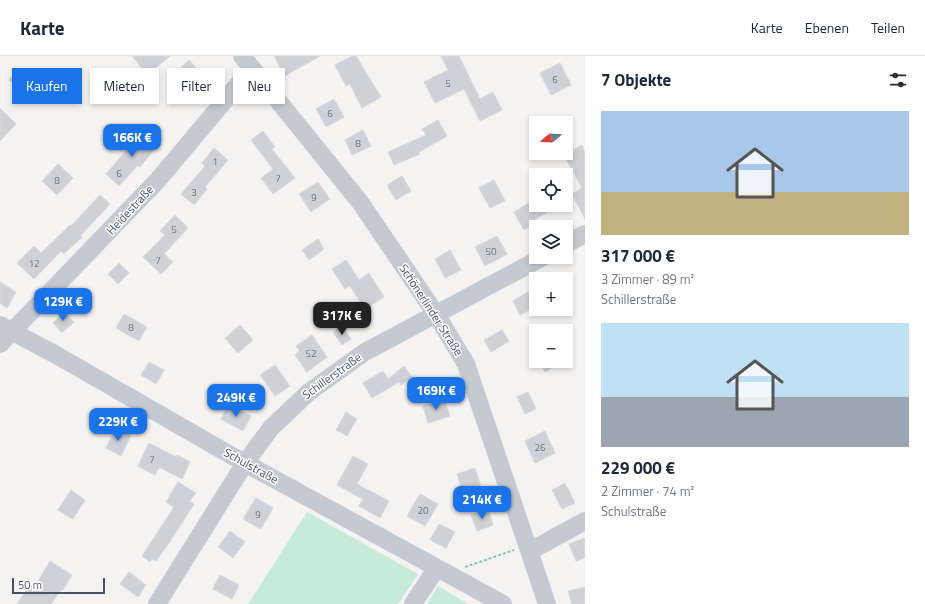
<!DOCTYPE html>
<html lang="de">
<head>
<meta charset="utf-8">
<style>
  body { margin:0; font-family:"Titillium Web",sans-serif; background:#f2f2f3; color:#1f2937; height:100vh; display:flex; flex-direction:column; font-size:15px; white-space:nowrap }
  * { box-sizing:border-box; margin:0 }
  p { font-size:13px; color:#747a83 }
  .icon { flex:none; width:22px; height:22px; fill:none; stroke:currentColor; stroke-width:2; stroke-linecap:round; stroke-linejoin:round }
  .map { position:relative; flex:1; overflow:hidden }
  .drawer { display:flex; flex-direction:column; background:#fff; width:340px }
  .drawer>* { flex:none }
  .banner { position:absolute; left:12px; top:12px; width:380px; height:36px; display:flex; gap:8px }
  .needle { width:26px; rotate:252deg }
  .tools { position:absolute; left:529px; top:60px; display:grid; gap:8px }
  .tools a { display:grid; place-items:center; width:44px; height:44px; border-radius:0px; background:#fff; box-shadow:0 2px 6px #0003; font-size:20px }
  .scale { position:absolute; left:12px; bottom:10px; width:93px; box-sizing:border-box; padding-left:4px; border:2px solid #4c525d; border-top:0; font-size:11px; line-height:14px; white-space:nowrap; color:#4c525d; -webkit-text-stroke:3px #fff; paint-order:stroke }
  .price { position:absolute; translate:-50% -34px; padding:0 9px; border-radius:8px; background:#1a73e8; color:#fff; font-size:13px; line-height:26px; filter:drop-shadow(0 1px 2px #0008) }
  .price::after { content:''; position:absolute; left:50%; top:24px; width:12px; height:9px; margin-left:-6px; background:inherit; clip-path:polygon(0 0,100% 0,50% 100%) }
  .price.on { background:#222; color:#fff }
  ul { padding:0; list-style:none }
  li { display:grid; align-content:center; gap:8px; height:212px; padding:0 16px }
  li span { display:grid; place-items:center; height:124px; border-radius:0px; color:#555 }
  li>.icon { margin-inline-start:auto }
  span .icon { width:72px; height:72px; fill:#fffc; stroke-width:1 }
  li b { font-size:17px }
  h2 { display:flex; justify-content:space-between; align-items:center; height:48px; padding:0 16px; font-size:17px }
  .tag { padding:0 14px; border-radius:0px; background:#fff; box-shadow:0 2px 6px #0003; font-size:14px; line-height:36px }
  .tag.on { background:#1a73e8; color:#fff }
  header { display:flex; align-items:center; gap:24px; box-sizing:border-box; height:56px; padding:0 20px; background:#fff; border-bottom:1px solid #e0e1e3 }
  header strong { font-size:19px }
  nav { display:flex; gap:22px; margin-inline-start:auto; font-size:14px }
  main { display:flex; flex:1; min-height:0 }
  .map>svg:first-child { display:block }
  .green { fill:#c7ebdb }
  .building { fill:#d0d1d6; stroke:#d7d8dc }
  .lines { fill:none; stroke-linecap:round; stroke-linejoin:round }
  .path { stroke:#82c6b0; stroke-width:2; stroke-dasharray:3 2; stroke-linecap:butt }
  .minor { stroke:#c5cad2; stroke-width:18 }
  .labels { text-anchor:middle; stroke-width:3; stroke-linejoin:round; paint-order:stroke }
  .number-label { font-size:10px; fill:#6d727b }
  .street-label { font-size:12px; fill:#4c525d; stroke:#fff }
</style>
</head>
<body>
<header>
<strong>Karte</strong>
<nav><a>Karte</a><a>Ebenen</a><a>Teilen</a></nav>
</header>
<main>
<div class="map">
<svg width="585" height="548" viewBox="0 0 585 548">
  <rect width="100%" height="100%" fill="#f4f3f2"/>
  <g class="green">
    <polygon points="307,456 418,518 398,548 248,548"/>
    <polygon points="438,530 468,548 427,548"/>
  </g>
  <g class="building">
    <polygon points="132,0 170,0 147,19"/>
    <polygon points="274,0 320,0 285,20"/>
    <polygon points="352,0 356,0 381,41 362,52 350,28 346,30 335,9"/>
    <polygon points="441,0 459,0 480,43 493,36 502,54 480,65 464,33 435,47 424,26 448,14"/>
    <polygon points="189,4 207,24 189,41 171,21"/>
    <polygon points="560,7 571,29 551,39 540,17"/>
    <polygon points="19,12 52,42 46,48 27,31 23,36 9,24"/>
    <polygon points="334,43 344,61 326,71 316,53"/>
    <polygon points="0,52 16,68 0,85"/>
    <polygon points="438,64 447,80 419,96 420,98 394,109 388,96 426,79 422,73"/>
    <polygon points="363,74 371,90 352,99 345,84"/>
    <polygon points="143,75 158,88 140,111 138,109 119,130 106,118"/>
    <polygon points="263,75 275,91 272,93 295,122 273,138 261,122 273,113 251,84"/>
    <polygon points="582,89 585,96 585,163 572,138 582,132 564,99"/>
    <polygon points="214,92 228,104 205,131 207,133 194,149 181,138 205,110 202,107"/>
    <polygon points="58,108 73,122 57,139 42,125"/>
    <polygon points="402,120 411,135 396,144 387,129"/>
    <polygon points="494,124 505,145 490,152 479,132"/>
    <polygon points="318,126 330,143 311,156 299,138"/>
    <polygon points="100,139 110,148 80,180 82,181 64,198 61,195 34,223 17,207 34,190 41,197 70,169 71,170"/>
    <polygon points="536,143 536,149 560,149 532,165 534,168 524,174 514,156"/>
    <polygon points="175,159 188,172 164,198 173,206 161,218 143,201 165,179 160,175"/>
    <polygon points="497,180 507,198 485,210 475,191"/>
    <polygon points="318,183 324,193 309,204 302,194"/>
    <polygon points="450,194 461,214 445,222 435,203"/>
    <polygon points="346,204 359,224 369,217 384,241 365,253 350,230 345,233 332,213"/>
    <polygon points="119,207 129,217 118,228 108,218"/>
    <polygon points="0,226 16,236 7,252 0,247"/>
    <polygon points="528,236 535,251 520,259 513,245"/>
    <polygon points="64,256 74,266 62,277 53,267"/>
    <polygon points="124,258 147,271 139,285 116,272"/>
    <polygon points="240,269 253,284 238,297 225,282"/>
    <polygon points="342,270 351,283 342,289 333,276"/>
    <polygon points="502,274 509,285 491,296 484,284"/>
    <polygon points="312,279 327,301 307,316 295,299 300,295 296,290"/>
    <polygon points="539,305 564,305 545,316"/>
    <polygon points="149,306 164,314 156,328 141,319"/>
    <polygon points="275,309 290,330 275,340 260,319"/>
    <polygon points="404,310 412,321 401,329 399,326 372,342 363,327 383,315 388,323"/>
    <polygon points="528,336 536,353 525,358 517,341"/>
    <polygon points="444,343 450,360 428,367 423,350"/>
    <polygon points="229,348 251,360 243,375 221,363"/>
    <polygon points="346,356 357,363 347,380 336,374"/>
    <polygon points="116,371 131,379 121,400 106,392"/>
    <polygon points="545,375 555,397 535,407 525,385"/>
    <polygon points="149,387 176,401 177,399 190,406 182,423 159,411 155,419 138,410"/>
    <polygon points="353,400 368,408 357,428 389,445 380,462 359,450 363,443 337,429"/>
    <polygon points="475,412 481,431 463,437 457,418"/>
    <polygon points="178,426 196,437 190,445 194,448 171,484 156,505 152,503 150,506 142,500 174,451 166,446"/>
    <polygon points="565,427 575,447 562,453 552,434"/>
    <polygon points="71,434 85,444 73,463 58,454"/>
    <polygon points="420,438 438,448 425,470 407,460"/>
    <polygon points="256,442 273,452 261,473 243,463"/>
    <polygon points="488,453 493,469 477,475 471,459"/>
    <polygon points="439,468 455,476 446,492 430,484"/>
    <polygon points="230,475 245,486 233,502 218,491"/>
    <polygon points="585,482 585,502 576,505 569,488"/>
    <polygon points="50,505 72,519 63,534 62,533 51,548 17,548 30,529 34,532"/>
    <polygon points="129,516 146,529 138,541 120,528"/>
    <polygon points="220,519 239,529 232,543 213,533"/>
    <polygon points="585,531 585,548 572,548 568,535"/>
  </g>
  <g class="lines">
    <polyline class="path" points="465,511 514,494"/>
    <g class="minor">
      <polyline points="242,0 360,146 436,258 466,308 547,548"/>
      <polyline points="566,188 585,178"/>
      <polyline points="0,269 58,300 234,401 503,548"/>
      <polyline points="0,288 158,124 252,12"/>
      <polyline points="530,495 585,465"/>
      <polyline points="157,548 245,407 271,372 309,336 365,296 543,201"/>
      <polyline points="413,548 436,513"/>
    </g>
  </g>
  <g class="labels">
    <g class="number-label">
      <text x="555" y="27">6</text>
      <text x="448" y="31">5</text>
      <text x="330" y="61">6</text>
      <text x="358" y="91">8</text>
      <text x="215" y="109">1</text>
      <text x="119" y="121">6</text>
      <text x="278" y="126">7</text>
      <text x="57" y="128">8</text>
      <text x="194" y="140">3</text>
      <text x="314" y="145">9</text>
      <text x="174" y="177">5</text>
      <text x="491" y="199">50</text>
      <text x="158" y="208">7</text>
      <text x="34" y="211">12</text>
      <text x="131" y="275">8</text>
      <text x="311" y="301">52</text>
      <text x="540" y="395">26</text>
      <text x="152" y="407">7</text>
      <text x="423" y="458">20</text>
      <text x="258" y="462">9</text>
    </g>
    <g class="street-label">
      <text transform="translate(130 154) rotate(-47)" y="4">Heidestraße</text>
      <text transform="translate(431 254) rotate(57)" y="4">Schönerlinder Straße</text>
      <text transform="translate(332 320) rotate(-36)" y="4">Schillerstraße</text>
      <text transform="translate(251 410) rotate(29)" y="4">Schulstraße</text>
    </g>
  </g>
</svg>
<div class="tools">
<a><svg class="needle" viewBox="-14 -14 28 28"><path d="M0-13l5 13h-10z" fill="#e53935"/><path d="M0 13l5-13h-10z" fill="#747a83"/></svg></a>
<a><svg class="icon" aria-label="locate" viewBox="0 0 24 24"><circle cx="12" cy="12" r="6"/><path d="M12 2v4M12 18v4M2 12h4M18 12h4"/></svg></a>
<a><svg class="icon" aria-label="layers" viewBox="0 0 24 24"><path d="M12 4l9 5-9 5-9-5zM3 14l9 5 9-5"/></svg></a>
<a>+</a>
<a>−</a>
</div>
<div class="scale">50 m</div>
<b class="price" style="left:132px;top:102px">166K €</b>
<b class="price" style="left:63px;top:266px">129K €</b>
<b class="price on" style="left:342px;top:280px">317K €</b>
<b class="price" style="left:436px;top:355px">169K €</b>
<b class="price" style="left:236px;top:362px">249K €</b>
<b class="price" style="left:118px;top:386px">229K €</b>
<b class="price" style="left:482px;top:464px">214K €</b>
<div class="banner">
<a class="tag on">Kaufen</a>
<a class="tag">Mieten</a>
<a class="tag">Filter</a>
<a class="tag">Neu</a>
</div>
</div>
<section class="drawer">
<h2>7 Objekte<svg class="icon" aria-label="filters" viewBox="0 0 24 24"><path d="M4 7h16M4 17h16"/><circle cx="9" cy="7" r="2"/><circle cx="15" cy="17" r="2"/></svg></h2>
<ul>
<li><span style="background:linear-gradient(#a9c7e8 65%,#c2b280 0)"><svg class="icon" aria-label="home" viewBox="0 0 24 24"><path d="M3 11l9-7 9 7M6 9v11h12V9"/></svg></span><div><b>317 000 €</b><p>3 Zimmer · 89 m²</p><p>Schillerstraße</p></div></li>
<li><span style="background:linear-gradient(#bfe0f5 60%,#9aa5b1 0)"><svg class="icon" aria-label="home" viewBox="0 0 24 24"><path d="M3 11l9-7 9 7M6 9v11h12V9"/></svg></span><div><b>229 000 €</b><p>2 Zimmer · 74 m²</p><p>Schulstraße</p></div></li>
</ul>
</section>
</main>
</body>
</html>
